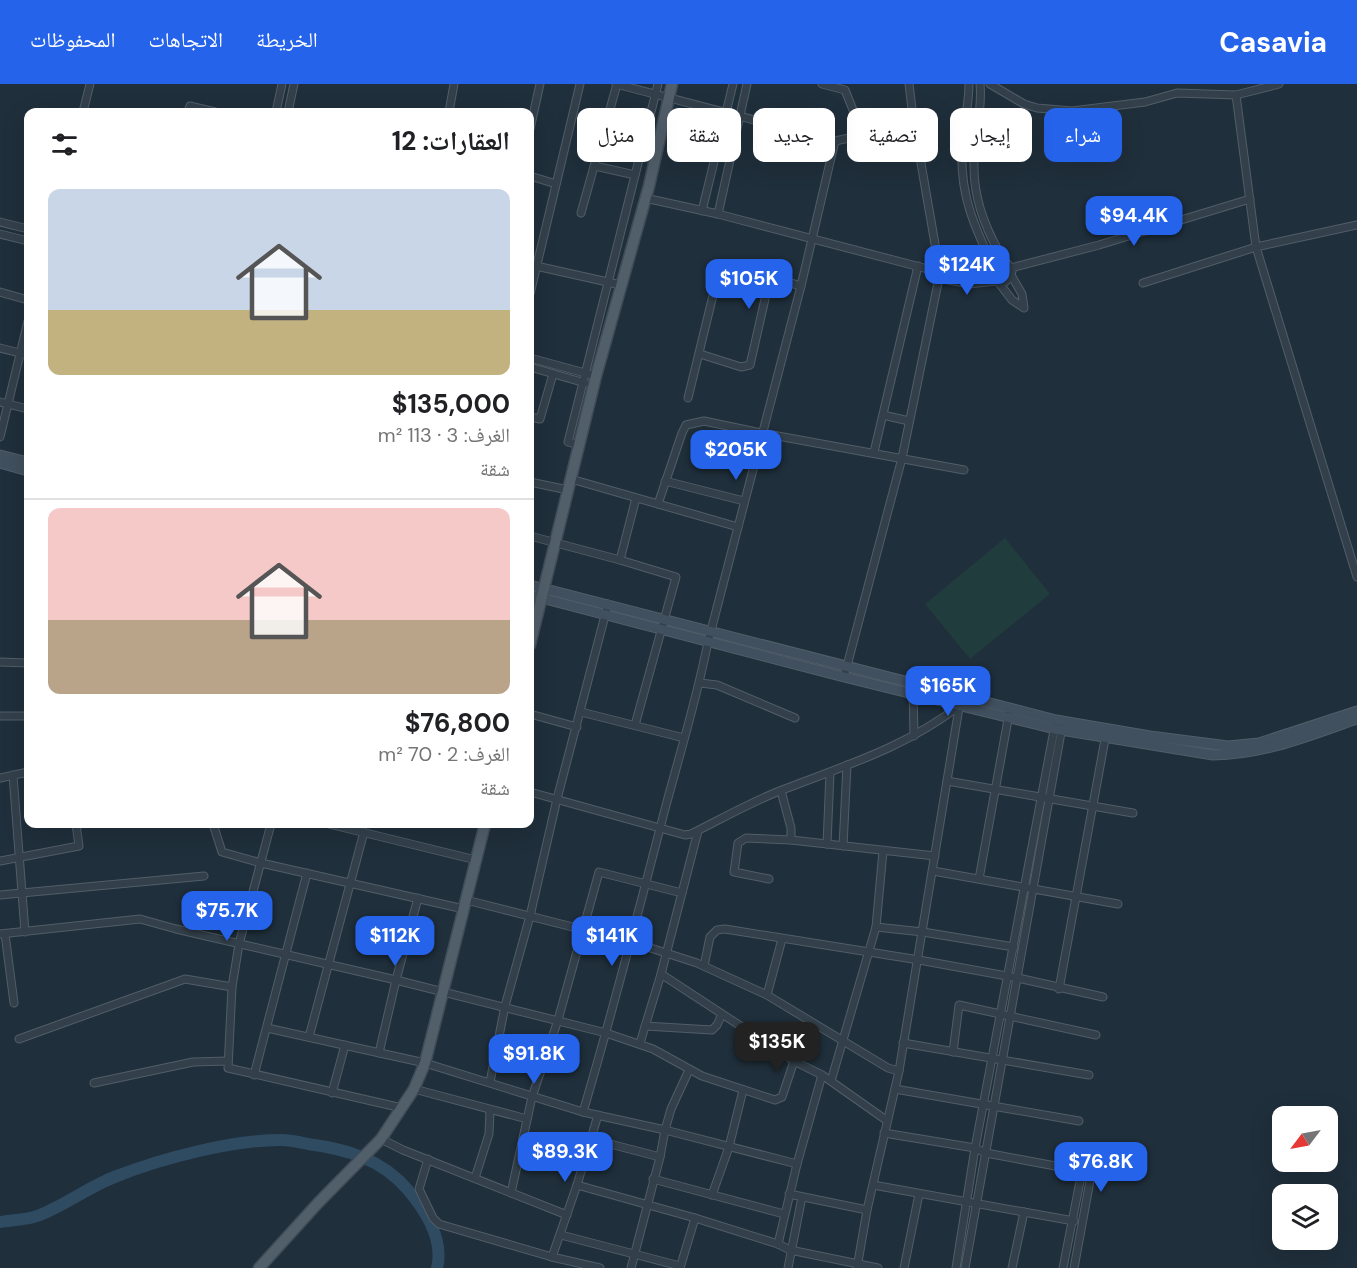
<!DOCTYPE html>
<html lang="ar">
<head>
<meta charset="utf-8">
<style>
  body { margin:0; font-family:"DM Sans","Noto Naskh Arabic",sans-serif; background:#f2f2f2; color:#202124; direction:rtl; height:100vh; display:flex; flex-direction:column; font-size:22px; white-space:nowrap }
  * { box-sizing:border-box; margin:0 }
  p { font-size:20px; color:#757577 }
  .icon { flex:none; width:33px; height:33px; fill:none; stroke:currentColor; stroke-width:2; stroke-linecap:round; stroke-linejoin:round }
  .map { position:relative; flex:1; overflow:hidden; direction:ltr }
  .sheet { position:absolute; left:24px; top:24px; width:510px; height:720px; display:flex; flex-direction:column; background:#fff; border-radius:12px; box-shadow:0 6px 24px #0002; direction:rtl }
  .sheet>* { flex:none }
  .banner { position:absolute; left:552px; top:24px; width:570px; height:54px; direction:rtl; display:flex; gap:12px }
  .needle { width:39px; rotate:238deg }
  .fabs { position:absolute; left:1272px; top:1022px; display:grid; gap:12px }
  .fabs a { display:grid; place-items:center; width:66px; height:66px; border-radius:12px; background:#fff; box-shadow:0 6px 24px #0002; font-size:30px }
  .price { position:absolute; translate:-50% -51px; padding:0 14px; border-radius:12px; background:#2563eb; color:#fff; font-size:20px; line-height:39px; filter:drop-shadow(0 2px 3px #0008) }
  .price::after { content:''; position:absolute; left:50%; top:36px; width:18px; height:14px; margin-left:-9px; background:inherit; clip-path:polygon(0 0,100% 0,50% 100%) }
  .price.current { background:#222; color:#fff }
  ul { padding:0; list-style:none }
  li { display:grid; align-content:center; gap:12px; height:318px; padding:0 24px }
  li+li { border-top:2px solid #e0e0e0 }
  li span { display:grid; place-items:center; height:186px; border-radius:12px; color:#555 }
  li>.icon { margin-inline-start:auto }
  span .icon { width:108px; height:108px; fill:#fffc; stroke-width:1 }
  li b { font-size:26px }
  h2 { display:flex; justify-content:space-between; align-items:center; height:72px; padding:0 24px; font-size:26px }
  .pill { padding:0 21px; border-radius:12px; background:#fff; box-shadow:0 6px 24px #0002; font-size:21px; line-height:54px }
  .pill.current { background:#2563eb; color:#fff }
  header { display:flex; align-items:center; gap:36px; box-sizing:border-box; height:84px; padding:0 30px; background:#2563eb; color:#fff }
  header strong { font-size:28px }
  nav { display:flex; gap:33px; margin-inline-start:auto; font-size:21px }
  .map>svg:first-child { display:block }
  .green { fill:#213c3c }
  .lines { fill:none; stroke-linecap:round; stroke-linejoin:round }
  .river { stroke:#2f4b62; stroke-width:12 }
  .minor-casing { stroke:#515e69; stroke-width:9 }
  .secondary-casing { stroke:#515e69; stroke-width:11 }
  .primary-casing { stroke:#3f4c57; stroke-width:13 }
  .minor { stroke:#33404b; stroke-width:7 }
  .secondary { stroke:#41505e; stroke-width:9 }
  .primary { stroke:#515f6b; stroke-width:10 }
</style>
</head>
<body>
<header>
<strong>Casavia</strong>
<nav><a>الخريطة</a><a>الاتجاهات</a><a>المحفوظات</a></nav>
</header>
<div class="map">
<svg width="1357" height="1184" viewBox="0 0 1357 1184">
  <rect width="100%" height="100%" fill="#1f2f3b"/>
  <polygon class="green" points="1005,454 1050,510 970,575 925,520"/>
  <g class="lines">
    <path class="river" d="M0,1138c13,-2 28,-2 40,-7 27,-11 50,-29 77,-39 46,-18 115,-36 164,-36 9,0 18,2 27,4 38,5 74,15 100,46 17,20 36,50 29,78"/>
    <g class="minor-casing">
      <g id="minor">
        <polyline points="616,0 835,57 863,51 913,33"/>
        <polyline points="822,0 845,6 863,51"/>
        <path d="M969,0c0,22 -6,43 -7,65 -2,46 12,77 31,117"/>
        <path d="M980,0c3,29 -7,55 -6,84 0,29 11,59 25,84 4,7 10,12 13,19l-2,7 -5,4 -9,-1 -5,-8 2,-7 6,-4 7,1"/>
        <polyline points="990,0 1024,20 1037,24 1072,27 1145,18 1177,9 1236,11 1279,0"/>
        <polyline points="1236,11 1256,163 1357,493"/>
        <polyline points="83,28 90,0"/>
        <polyline points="188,28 190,22 215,28"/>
        <polyline points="276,28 282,0"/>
        <polyline points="288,28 294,0"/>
        <polyline points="449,28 454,0"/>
        <polyline points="530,45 540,0"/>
        <polyline points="595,82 635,91"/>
        <polyline points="530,92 556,100"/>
        <polyline points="645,114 718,130 939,188"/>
        <polyline points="702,127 733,0"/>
        <polyline points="581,129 617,0"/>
        <polyline points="718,130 747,0"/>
        <polyline points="0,138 28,145"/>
        <polyline points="0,150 28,157"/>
        <polyline points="536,182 621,201"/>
        <polyline points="939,183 966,189 991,185"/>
        <polyline points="1011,184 1099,161 1250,115"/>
        <polyline points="939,194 969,200 996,197"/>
        <polyline points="999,199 1012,216 1024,224 1022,210 1011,191"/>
        <polyline points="1143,199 1256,163 1357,141"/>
        <polyline points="0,208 28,216"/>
        <polyline points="530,210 580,0"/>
        <polyline points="0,264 28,271"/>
        <path d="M700,270l41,13 9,-2 18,-79c9,-10 21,-3 33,0"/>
        <polyline points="530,274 596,292"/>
        <polyline points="530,283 585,299"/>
        <polyline points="688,314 716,199"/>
        <polyline points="0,318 28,325"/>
        <polyline points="883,331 909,337"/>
        <polyline points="530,333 540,335 553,290"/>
        <polyline points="0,353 28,237"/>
        <polyline points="579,361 568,358 658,0"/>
        <polyline points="874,368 918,182"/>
        <polyline points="571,395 738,443"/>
        <polyline points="665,397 744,417"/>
        <polyline points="530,398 568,406"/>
        <polyline points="658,420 682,349 686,341 704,337 761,349 964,386"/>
        <polyline points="530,452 620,476 636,414"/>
        <polyline points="620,476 676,493 635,641"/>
        <polyline points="0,578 28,579"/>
        <polyline points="844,593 902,374 939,194 939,183 913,33 909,0"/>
        <polyline points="700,599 717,601 795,634"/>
        <polyline points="913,606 914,652"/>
        <polyline points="581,628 684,654"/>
        <polyline points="530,630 577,643"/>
        <polyline points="0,632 28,632"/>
        <polyline points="13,691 25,848"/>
        <polyline points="0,694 28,688"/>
        <polyline points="947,697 1133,729"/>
        <polyline points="781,707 791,744 791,756 935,772"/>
        <path d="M530,708l155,43 6,-1c30,-15 60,-32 91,-44 62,-24 124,-43 177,-84"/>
        <polyline points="213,740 222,768 261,779 464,825"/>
        <polyline points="271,740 239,860 232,903 228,984 402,1024"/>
        <polyline points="329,740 476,776"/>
        <polyline points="827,760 830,689"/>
        <polyline points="843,762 847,681"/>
        <polyline points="0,777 79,762 76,740"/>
        <polyline points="933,787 1118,820"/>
        <polyline points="769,795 734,788 738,759 746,754 791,756"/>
        <polyline points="979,795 1009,630"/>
        <polyline points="0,811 204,792"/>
        <polyline points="466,816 632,858 697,879 767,911 888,984 899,987"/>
        <polyline points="876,843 923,848 1014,863"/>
        <polyline points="0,850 140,835 176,845 396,896 606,949 653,965 702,992 775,1016 782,1013 794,977"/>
        <polyline points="5,850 14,919"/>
        <polyline points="704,882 710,853 717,846 725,845 919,876 1018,894 1103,913"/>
        <polyline points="661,890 794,977 822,991 886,1036"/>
        <polyline points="1059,905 1106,650"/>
        <polyline points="767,911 782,855"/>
        <polyline points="645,942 712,946 717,941 722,930"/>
        <polyline points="267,944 425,979 583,1028 665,1046 797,1080"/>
        <polyline points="309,953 364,748"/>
        <polyline points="19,955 185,895 232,903"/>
        <polyline points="640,959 661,890 698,747"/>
        <polyline points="903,959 1089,991"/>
        <polyline points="953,968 959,921 1096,951"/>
        <polyline points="379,969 396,896 418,814"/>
        <polyline points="254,991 307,789"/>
        <polyline points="831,997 876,843 883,767"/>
        <polyline points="490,998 505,922 530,832 557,715 608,520"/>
        <polyline points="94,999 193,978 228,977"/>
        <polyline points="414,1005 527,1035"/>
        <polyline points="895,1005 1079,1037"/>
        <polyline points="332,1009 345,961"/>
        <path d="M583,1028c30,-101 56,-202 82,-303 15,-56 32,-111 43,-167l93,-356 34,-145"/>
        <polyline points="884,1049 975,1064 986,1069 1082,1087"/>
        <polyline points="381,1055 403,1066 567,1131"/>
        <polyline points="591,1055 660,1073"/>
        <polyline points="428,1075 419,1105 433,1134 439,1140 552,1173 600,1184"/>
        <polyline points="475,1094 489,1050 490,1026"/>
        <polyline points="653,1095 784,1130"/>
        <polyline points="577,1101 695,1134 778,1160 790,1166 878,1184"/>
        <polyline points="873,1101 1074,1137"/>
        <polyline points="511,1109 532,1013 558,936 599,788 682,809"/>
        <polyline points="789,1110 867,1126"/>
        <polyline points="712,1111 729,1063 743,1006"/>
        <polyline points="561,1151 680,1182"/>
        <polyline points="778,1160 797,1080 822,991"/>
        <polyline points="552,1173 577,1101 598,1031"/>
        <polyline points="631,1184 660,1073 665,1046 671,1025 689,986"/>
        <polyline points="680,1184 695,1134"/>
        <polyline points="788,1184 802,1113"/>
        <polyline points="857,1184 867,1126 899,987 960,618"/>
        <polyline points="904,1184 919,1110"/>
        <polyline points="956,1184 975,1064 1055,641"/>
        <polyline points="965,1184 1062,643"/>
        <polyline points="1012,1184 1024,1128"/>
        <polyline points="1063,1184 1082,1087 1084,1081 1088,1080 1092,1086 1074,1184"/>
      </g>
    </g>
    <g class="secondary-casing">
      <g id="secondary">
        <polyline points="0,371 28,378"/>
        <polyline points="0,379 28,387"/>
        <polyline points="530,501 1056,636 1150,652 1228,662 1259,659 1357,627"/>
        <path d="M530,511l314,82 211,52 158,26c53,-1 95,-19 144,-36"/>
      </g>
    </g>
    <g class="primary-casing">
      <g id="primary">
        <polyline points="530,561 596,292 649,102 672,0"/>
        <polyline points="259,1184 318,1119 381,1055 414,1005 425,979 485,740"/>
      </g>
    </g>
    <use href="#minor" class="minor"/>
    <use href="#secondary" class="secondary"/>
    <use href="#primary" class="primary"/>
  </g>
</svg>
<div class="fabs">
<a><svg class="needle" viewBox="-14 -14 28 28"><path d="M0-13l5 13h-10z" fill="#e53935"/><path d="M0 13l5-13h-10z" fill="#757577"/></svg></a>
<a><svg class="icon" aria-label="layers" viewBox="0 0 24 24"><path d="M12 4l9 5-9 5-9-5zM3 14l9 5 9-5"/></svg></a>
</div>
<b class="price" style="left:1134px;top:163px">$94.4K</b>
<b class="price" style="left:967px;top:212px">$124K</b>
<b class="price" style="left:749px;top:226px">$105K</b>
<b class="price" style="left:736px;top:397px">$205K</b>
<b class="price" style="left:948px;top:633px">$165K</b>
<b class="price" style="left:227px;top:858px">$75.7K</b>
<b class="price" style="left:395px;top:883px">$112K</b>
<b class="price" style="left:612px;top:883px">$141K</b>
<b class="price current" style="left:777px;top:989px">$135K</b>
<b class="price" style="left:534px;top:1001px">$91.8K</b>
<b class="price" style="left:565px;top:1099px">$89.3K</b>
<b class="price" style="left:1101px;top:1109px">$76.8K</b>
<div class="banner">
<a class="pill current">شراء</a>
<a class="pill">إيجار</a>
<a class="pill">تصفية</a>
<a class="pill">جديد</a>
<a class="pill">شقة</a>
<a class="pill">منزل</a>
</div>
<section class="sheet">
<h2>العقارات: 12<svg class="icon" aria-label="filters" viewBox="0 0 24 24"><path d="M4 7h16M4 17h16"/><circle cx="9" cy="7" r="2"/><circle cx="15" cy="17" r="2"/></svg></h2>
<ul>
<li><span style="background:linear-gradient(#c9d6e8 65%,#c2b280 0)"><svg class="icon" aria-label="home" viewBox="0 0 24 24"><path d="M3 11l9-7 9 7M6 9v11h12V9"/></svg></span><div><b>$135,000</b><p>الغرف: 3 · 113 m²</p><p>شقة</p></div></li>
<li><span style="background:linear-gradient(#f6c9c9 60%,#b9a48a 0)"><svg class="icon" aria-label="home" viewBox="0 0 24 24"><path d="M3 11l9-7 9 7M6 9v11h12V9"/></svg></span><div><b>$76,800</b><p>الغرف: 2 · 70 m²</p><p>شقة</p></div></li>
</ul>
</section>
</div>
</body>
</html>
